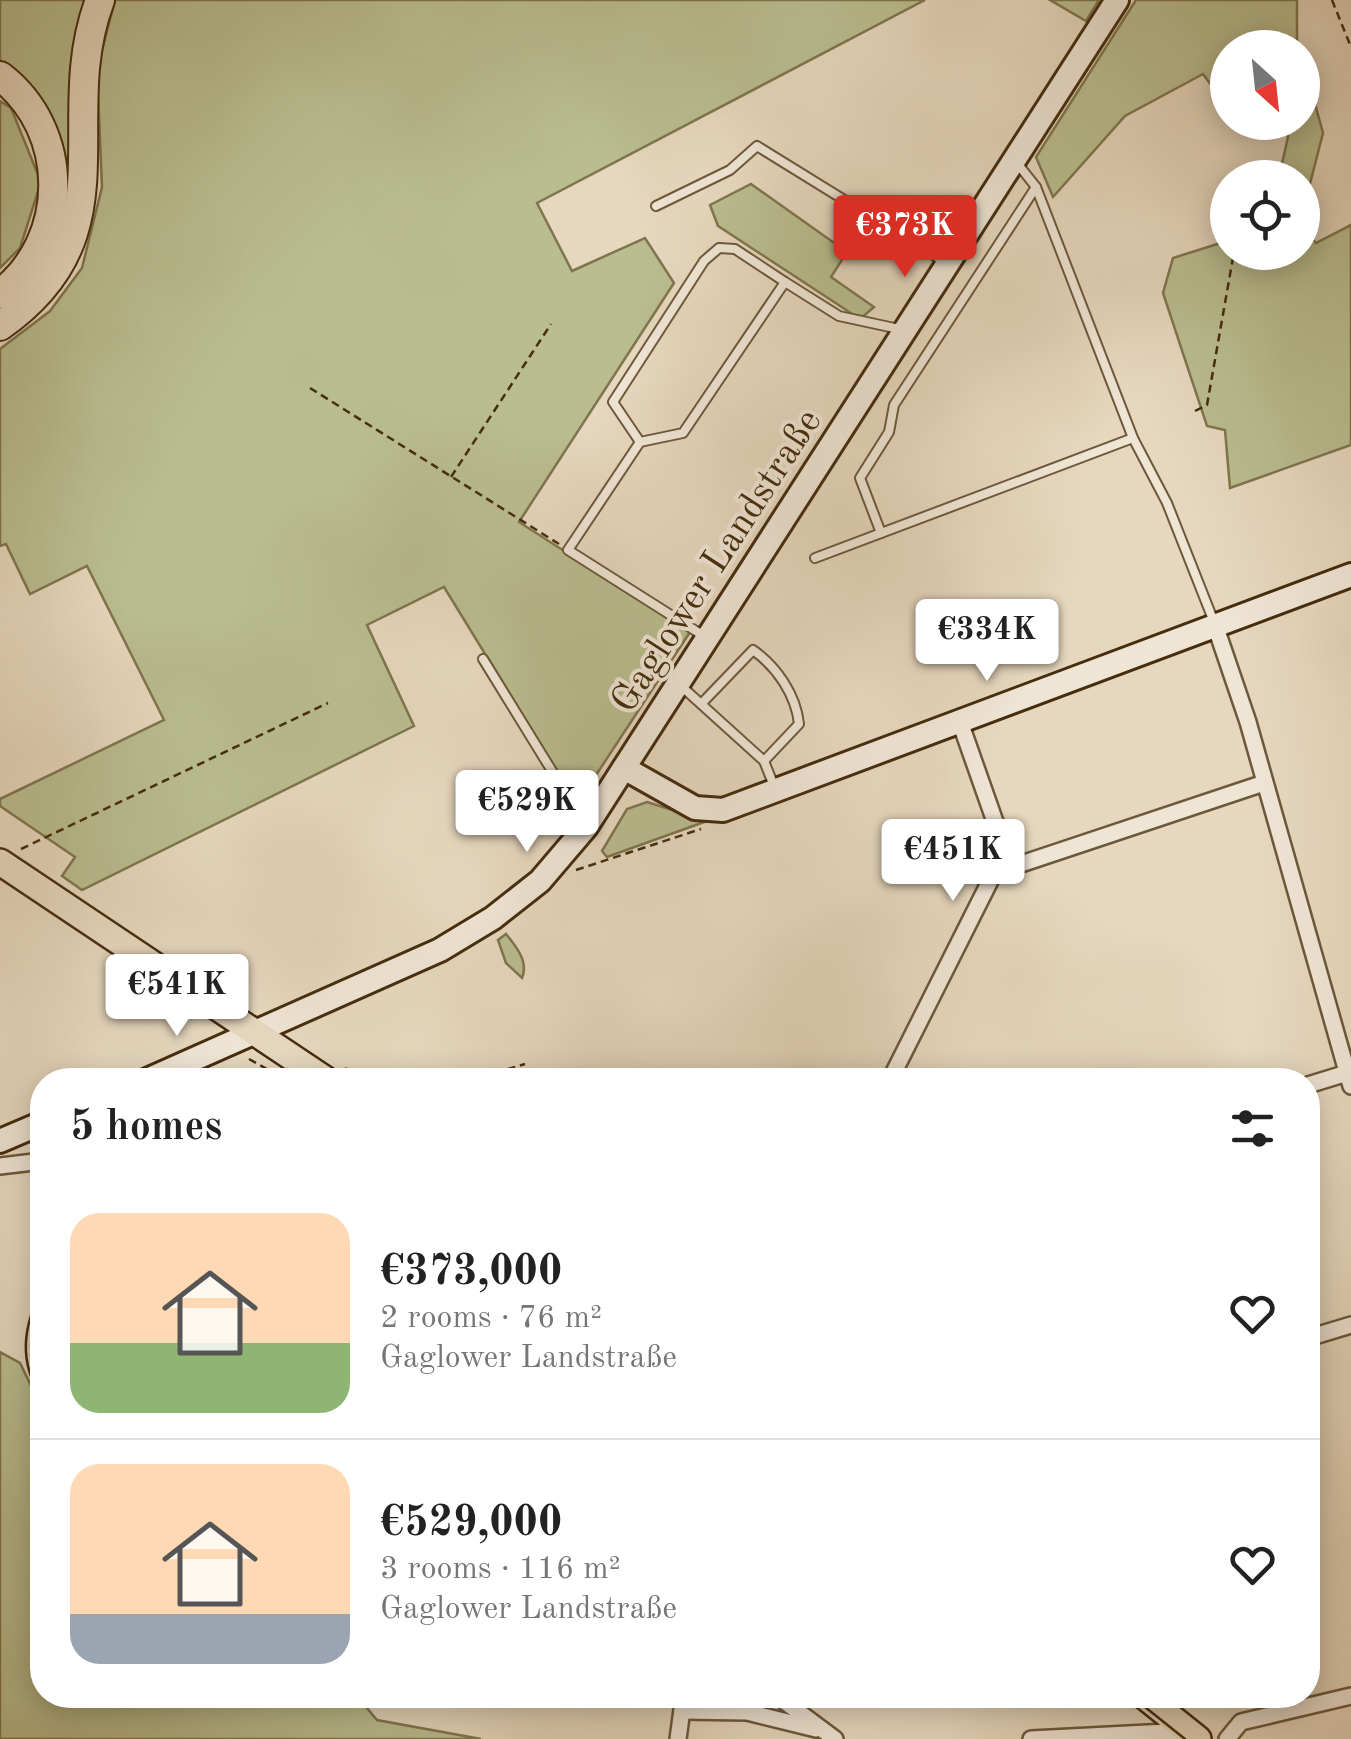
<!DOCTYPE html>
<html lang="en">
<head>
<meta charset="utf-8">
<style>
  body { margin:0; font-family:"Old Standard TT",serif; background:#f2f2f2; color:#222; height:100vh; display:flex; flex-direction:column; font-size:38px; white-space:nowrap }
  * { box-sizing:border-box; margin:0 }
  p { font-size:32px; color:#767676 }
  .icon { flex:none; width:55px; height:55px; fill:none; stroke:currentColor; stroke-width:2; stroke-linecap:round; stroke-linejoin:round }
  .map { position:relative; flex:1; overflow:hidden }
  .sheet { position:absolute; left:30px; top:1068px; width:1290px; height:640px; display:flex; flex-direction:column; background:#fff; border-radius:40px; box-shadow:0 5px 25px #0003 }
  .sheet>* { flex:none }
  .needle { width:65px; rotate:153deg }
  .buttons { position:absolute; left:1210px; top:30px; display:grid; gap:20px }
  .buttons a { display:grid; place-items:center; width:110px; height:110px; border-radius:50%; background:#fff; box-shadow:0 5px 25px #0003; font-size:50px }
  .price { position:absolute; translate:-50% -85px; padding:0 22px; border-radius:10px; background:#fff; color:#222; font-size:32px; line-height:65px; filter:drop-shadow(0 2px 5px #0008) }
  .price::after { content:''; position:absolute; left:50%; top:60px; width:30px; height:22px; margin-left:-15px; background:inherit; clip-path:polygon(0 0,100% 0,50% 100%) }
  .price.selected { background:#d93025; color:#fff }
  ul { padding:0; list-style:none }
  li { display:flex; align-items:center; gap:30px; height:250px; padding:0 40px }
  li+li { border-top:2px solid #e0e0e0 }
  li span { display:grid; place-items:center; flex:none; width:280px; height:200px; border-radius:30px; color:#555 }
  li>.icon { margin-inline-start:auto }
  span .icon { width:120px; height:120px; fill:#fffc; stroke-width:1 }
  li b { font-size:42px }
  h2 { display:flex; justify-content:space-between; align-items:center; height:120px; padding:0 40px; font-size:42px }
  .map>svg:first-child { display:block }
  .green { fill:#b9bd8f; stroke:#7f754e; stroke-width:2.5 }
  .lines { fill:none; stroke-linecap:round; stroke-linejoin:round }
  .lane-casing { stroke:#6d583a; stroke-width:12 }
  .street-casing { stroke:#6d583a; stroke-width:20 }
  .secondary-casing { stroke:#452d0e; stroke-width:28 }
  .primary-casing { stroke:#452d0e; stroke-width:30 }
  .highway-casing { stroke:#452d0e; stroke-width:32 }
  .path { stroke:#452d0e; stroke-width:2.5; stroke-dasharray:8 5; stroke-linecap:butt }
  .lane { stroke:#efe5d5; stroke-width:8 }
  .street { stroke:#efe5d5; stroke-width:15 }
  .secondary { stroke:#efe5d5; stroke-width:22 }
  .primary { stroke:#e6d7be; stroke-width:25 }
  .highway { stroke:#e6d7be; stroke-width:28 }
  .tram { stroke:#452d0e; stroke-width:2.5 }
  .labels { text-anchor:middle; stroke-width:8; stroke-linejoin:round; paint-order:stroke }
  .street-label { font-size:38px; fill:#452d0e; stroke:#efe5d5 }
</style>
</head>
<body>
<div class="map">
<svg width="1351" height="1739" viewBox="0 0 1351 1739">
  <rect width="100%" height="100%" fill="#e6d7be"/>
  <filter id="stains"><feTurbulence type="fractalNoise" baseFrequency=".002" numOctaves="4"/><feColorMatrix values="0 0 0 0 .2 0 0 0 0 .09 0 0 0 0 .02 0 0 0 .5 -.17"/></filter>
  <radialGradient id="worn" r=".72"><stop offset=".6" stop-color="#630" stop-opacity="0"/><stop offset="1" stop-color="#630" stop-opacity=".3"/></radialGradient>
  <g class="green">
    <path d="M0,0h85l-15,73 3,111h-6c-10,-49 -24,-93 -67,-122z"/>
    <polygon points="115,0 925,0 537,203 572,271 645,238 674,283 519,522 690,632 577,804 444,587 367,625 414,726 82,890 62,876 75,857 0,806 0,799 164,720 87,566 30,594 6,544 0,546 0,349 50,311 82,268 102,187 97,70"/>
    <polygon points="1050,0 1099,0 1086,21"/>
    <polygon points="1136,0 1297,0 1297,47 1228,48 1227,94 1220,97 1203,74 1125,116 1053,197 1036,157"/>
    <polygon points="1303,61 1323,133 1303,211 1302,178 1279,177 1288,137 1286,123 1302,122"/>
    <polygon points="0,101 11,108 41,182 20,248 0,268"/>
    <polygon points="751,184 847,252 831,277 874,307 860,319 718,226 710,205"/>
    <polygon points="1351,225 1351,445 1230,488 1225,430 1207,426 1163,293 1173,258 1227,241 1228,252 1302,252 1303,228 1316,243"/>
    <polygon points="647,802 707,821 607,857 602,851 627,809"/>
    <path d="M506,934c10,12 23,28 16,44l-16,-15 -8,-23z"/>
    <path d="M42,1297v92c-16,-30 -13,-62 0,-92z"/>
    <polygon points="0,1352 20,1363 42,1408 42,1695 356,1695 377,1720 481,1739 0,1739"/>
  </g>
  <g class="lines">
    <g class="lane-casing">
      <g id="lane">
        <polyline points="1017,163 1036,187 1133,438 1167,503 1214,622"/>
        <polyline points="656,206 730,170 757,146 943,261"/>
        <polyline points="640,442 613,402 704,261 719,248 735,249 785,282"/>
        <polyline points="881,533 860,478 889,432 894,405 1036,187"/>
        <polyline points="815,558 1133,438"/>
        <polyline points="707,638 568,550 640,442 683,433 785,282 839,316 899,329"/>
        <polyline points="483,659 584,823"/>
        <polyline points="680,685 764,761 774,786"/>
        <path d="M703,702l50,-52c24,17 43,45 46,74l-35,37"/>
      </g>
    </g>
    <g class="street-casing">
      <g id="street">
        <polyline points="1216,628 1248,722 1351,1086"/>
        <polyline points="994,873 1264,783"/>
        <polyline points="890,1080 994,873 999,833 960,722"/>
        <polyline points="1308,1085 1347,1073"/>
        <polyline points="0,1166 42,1161"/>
        <polyline points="1308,1338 1351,1325"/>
        <polyline points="776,1695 835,1739"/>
        <polyline points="682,1711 747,1712 816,1729"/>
        <polyline points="678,1739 684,1695"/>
        <polyline points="1031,1739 1186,1731"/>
        <polyline points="1227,1739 1241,1722 1351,1696"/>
      </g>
    </g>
    <g class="secondary-casing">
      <g id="secondary">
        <polyline points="624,768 695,808 723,810 1351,575"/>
        <polyline points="147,1080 440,950 493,918 540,881 586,827 1117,0"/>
        <polyline points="0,1141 42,1123"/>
      </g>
    </g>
    <g class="primary-casing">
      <g id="primary">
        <polyline points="0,862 326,1080"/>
        <polyline points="1143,1695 1198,1739"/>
      </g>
    </g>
    <g class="highway-casing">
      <g id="highway">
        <path d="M0,76c71,54 71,164 0,218"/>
        <path d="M0,326c133,-93 54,-204 100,-326"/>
      </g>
    </g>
    <g class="path">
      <polyline points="1332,0 1351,47"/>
      <polyline points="310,388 559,544"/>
      <polyline points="1195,411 1207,405 1234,252"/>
      <polyline points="451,477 551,324"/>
      <polyline points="21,849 328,703"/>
      <polyline points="576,870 701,829"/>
      <polyline points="249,1059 272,1072"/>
      <polyline points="345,1068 363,1080"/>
      <polyline points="470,1080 525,1064"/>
      <polyline points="500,1080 525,1072"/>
    </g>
    <use href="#lane" class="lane"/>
    <use href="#street" class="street"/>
    <use href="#secondary" class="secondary"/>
    <use href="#primary" class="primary"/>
    <use href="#highway" class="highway"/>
    <g class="tram">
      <path d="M42,1288c-19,39 -24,73 0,111"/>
      <polyline points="1130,1695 1185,1739"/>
    </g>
  </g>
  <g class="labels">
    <g class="street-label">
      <text transform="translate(715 560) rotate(-57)" y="13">Gaglower Landstraße</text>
    </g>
  </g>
  <rect width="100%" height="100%" filter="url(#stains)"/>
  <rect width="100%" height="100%" fill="url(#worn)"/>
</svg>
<div class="buttons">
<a><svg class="needle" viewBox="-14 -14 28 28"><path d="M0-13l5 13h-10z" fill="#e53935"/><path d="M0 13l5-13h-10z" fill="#767676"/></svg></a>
<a><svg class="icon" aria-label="locate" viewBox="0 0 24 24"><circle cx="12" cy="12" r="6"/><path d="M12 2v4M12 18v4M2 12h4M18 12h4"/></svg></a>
</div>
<b class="price selected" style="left:905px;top:280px">€373K</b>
<b class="price" style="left:987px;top:684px">€334K</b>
<b class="price" style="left:527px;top:855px">€529K</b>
<b class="price" style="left:953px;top:904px">€451K</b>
<b class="price" style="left:177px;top:1039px">€541K</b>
<section class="sheet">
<h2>5 homes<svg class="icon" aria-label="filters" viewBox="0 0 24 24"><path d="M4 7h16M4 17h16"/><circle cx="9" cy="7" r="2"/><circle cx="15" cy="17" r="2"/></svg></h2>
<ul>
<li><span style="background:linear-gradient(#ffd9b3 65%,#8fb573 0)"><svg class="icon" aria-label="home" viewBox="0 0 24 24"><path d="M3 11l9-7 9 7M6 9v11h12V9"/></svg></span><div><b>€373,000</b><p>2 rooms · 76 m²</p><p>Gaglower Landstraße</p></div><svg class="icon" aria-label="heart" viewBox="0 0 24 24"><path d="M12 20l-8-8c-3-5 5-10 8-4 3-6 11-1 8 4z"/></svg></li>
<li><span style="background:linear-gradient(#ffd9b3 75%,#9aa5b1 0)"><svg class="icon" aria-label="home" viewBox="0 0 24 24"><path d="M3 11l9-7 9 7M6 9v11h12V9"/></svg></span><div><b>€529,000</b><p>3 rooms · 116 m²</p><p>Gaglower Landstraße</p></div><svg class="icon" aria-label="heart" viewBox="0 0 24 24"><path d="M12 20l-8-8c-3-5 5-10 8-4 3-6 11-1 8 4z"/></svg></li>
</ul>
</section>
</div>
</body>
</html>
